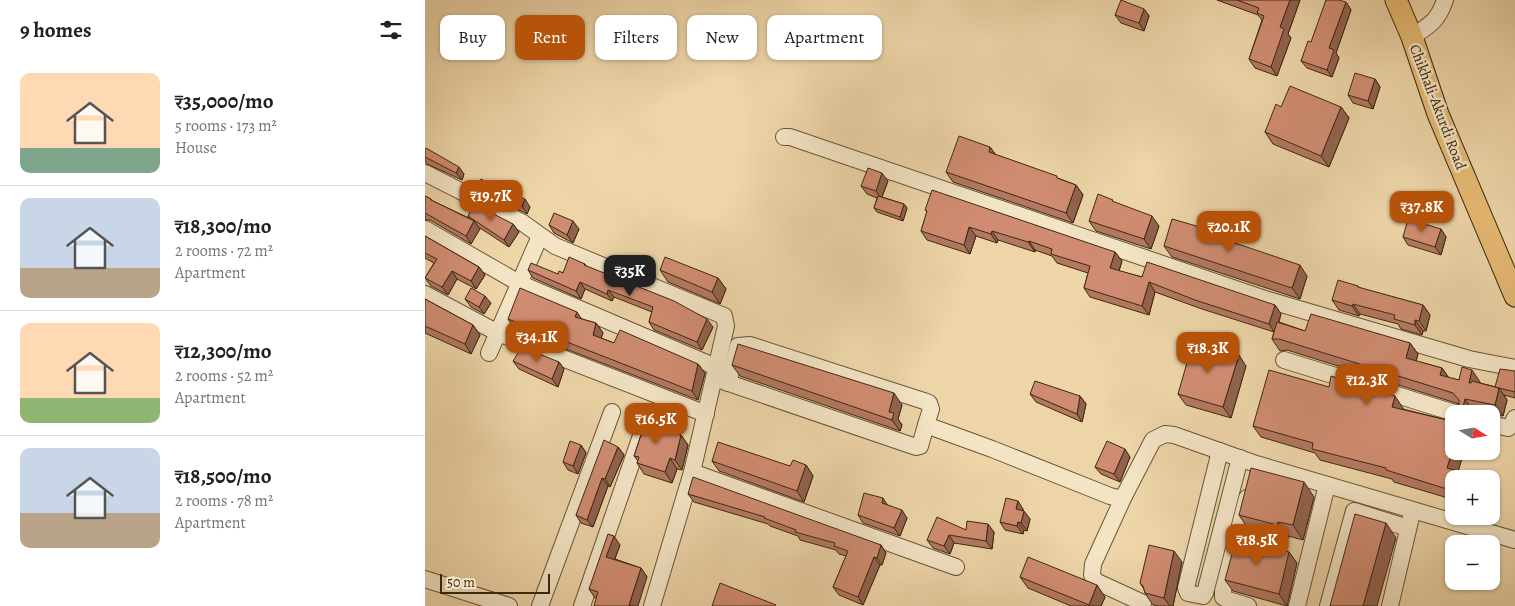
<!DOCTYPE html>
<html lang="en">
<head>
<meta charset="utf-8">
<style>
  body { margin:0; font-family:Alegreya,serif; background:#f2f2f2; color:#202124; height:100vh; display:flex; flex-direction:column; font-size:19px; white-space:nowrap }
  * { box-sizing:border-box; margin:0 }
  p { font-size:16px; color:#757577 }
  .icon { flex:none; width:28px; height:28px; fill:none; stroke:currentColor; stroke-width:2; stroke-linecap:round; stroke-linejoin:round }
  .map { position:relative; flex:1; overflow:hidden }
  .panel { display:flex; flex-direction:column; background:#fff; width:425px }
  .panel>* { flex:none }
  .guide { position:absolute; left:15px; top:15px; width:475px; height:45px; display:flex; gap:10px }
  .needle { width:32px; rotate:101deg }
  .controls { position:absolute; left:1020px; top:405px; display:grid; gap:10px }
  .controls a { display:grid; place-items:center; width:55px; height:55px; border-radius:10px; background:#fff; box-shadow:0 1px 4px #0004; font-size:25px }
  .scale { position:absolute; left:15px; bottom:12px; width:110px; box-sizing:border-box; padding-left:5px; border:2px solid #3d2a0d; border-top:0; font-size:14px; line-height:18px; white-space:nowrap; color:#3d2a0d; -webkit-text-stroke:4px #f3e4c6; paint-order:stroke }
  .price { position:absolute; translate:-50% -42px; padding:0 11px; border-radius:10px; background:#b45309; color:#fff; font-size:16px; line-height:32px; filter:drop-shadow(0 1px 2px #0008) }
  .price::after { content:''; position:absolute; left:50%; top:30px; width:15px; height:11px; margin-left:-8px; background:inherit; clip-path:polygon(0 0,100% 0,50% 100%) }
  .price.selected { background:#222; color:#fff }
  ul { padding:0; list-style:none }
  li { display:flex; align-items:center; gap:15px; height:125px; padding:0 20px }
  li+li { border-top:1px solid #e0e0e0 }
  li span { display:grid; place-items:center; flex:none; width:140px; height:100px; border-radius:10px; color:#555 }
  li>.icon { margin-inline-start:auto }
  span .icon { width:60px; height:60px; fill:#fffc; stroke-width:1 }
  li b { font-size:21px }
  h2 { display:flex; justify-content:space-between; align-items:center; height:60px; padding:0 20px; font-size:21px }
  .tag { padding:0 18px; border-radius:10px; background:#fff; box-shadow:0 1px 4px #0004; font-size:18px; line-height:45px }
  .tag.selected { background:#b45309; color:#fff }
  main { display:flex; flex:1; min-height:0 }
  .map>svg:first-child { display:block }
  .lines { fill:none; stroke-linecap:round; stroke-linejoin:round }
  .minor-casing { stroke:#695534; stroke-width:18 }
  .major-casing { stroke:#3d2a0d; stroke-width:23 }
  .minor { stroke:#f3e4c6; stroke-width:16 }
  .major { stroke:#e6ba74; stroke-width:21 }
  .wall { fill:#b37862; stroke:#3d2a0d }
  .shaded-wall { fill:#926250; stroke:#3d2a0d }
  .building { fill:#d08c72; stroke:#3d2a0d }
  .labels { text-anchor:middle; stroke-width:5; stroke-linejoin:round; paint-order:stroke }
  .street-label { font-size:15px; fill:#3d2a0d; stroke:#f3e4c6 }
</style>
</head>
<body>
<main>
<section class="panel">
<h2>9 homes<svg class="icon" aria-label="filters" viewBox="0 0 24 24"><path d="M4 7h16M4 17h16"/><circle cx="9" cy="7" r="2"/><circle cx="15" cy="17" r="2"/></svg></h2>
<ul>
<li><span style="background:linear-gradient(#ffd9b3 75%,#7fa58c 0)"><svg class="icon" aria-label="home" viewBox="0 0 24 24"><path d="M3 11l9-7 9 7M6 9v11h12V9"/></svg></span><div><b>₹35,000/mo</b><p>5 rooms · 173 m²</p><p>House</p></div></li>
<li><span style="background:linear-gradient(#c9d6e8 70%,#b9a48a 0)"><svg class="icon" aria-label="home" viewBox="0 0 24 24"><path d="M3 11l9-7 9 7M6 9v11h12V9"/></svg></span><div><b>₹18,300/mo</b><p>2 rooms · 72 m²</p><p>Apartment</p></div></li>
<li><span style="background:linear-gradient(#ffd9b3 75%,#8fb573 0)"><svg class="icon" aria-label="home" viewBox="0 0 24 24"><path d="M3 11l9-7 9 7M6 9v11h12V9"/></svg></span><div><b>₹12,300/mo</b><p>2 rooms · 52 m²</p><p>Apartment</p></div></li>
<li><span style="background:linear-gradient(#c9d6e8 65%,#b9a48a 0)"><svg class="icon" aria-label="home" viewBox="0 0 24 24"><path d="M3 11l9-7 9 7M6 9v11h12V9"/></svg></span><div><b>₹18,500/mo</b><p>2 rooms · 78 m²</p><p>Apartment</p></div></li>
</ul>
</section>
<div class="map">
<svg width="1090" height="606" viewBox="0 0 1090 606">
  <rect width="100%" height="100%" fill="#edd5a8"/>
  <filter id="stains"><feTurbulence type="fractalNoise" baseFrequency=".004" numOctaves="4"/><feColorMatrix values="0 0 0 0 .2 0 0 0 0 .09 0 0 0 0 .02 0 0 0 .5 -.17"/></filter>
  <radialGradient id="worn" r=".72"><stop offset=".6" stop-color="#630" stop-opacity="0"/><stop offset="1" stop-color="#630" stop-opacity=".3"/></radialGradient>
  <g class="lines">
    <g class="minor-casing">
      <g id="minor">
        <path d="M987,37c18,-12 26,-16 33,-37"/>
        <polyline points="359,137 365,137 843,300 1044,359 1090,368"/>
        <polyline points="0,173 98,223 130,246 299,316 301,326 267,472"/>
        <polyline points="0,229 94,283 291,367"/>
        <polyline points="0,294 73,333 281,414"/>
        <polyline points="64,353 115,236"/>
        <polyline points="859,360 1033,414"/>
        <polyline points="289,378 491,447 495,446 501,425 567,449 685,496 693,498 699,496 728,440 740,434 749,435 831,464 1090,540"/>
        <polyline points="303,383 313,346 325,345 499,401 504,403 506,409 501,425"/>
        <polyline points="1066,424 1083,428 1086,426 1090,418"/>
        <polyline points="795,451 761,588 763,593 778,596 780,593 815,458"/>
        <polyline points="699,496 668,564 667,575 670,581 718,603"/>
        <polyline points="822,498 798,591 798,597 803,600 823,606"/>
        <polyline points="0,579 84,606"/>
        <polyline points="115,606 187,412"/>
        <polyline points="157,606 218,430"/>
        <polyline points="227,606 267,472 531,567"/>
        <polyline points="872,606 902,485"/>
        <polyline points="903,606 929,511 983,528"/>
        <polyline points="965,606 986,517"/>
      </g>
    </g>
    <g class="major-casing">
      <polyline id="major" points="971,0 987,37 1013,114 1090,296"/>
    </g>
    <use href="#minor" class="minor"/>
    <use href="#major" class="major"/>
  </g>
  <g class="wall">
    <polygon points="792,0 875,0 863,34 866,38 852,76 830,68 824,59 837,20 833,15"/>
    <polygon points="921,2 926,10 911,53 914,58 907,77 882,68 876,61 886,42"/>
    <polygon points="719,9 724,16 719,31 696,23 690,15"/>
    <polygon points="950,79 955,87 948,109 928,103 923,95"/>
    <polygon points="856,107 916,107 924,118 904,167 848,144 840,132"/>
    <polygon points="565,147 571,155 651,185 658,195 648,223 528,182 521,172"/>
    <polygon points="0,149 39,174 37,180 2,164 0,161"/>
    <polygon points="463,181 457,197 479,204 482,208 478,221 452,212 449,208 452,198 442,194 436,186"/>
    <polygon points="53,184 81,192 105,207 102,214 59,192"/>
    <polygon points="0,196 6,199 8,201 44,218 43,216 88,224 94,232 84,247 55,228 46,244 5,220 0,220"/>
    <polygon points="500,210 690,252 697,261 694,271 717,277 850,305 856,314 854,322 880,331 985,343 993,354 991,361 1017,368 1024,378 1034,380 1055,382 1055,383 1071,387 1090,371 1090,398 1079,395 1082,400 1078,416 1048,411 1047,414 1029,414 1039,451 1033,471 1029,479 1029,510 1022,500 1023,498 969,482 967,479 895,460 890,453 836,437 828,426 904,387 978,408 978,409 1022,420 1031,410 1034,406 1034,404 862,350 855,351 847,339 849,332 777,309 730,292 724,315 665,297 659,288 663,273 632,263 627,256 610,250 610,252 573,240 572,243 551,236 545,254 502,240 496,231 502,212"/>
    <polygon points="664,221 734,226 726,249 671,231"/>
    <polygon points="124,225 154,229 148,243 129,233"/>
    <polygon points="1016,229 1021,237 1016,255 983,245 978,237"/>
    <polygon points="0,236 54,267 60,275 51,289 32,279 23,295 6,286 0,278 9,263 0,258"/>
    <polygon points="808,243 882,276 875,299 747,257 739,246"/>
    <polygon points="160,264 162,267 288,327 277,350 229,330 224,322 227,312 189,297 187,301 160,289 156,299 108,278 103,270 133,274"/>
    <polygon points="235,270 293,278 301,289 295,304 243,282"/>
    <polygon points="933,286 934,288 998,305 1005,315 1001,331 998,331 997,335 976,329 973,324 935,314 934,316 914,310 907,300"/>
    <polygon points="0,299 48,325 55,335 46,354 0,333"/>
    <polygon points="40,299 66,303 59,314 46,307"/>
    <polygon points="83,319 157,319 171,323 178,333 176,338 189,343 273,364 280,373 273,400 89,329"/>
    <polygon points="88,361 134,362 139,369 133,387 94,369"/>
    <polygon points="307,365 477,405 473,419 477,425 475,431 315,376"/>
    <polygon points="821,366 806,418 761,405 753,394"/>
    <polygon points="605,394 655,396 661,404 657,422 611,402"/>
    <polygon points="214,410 234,421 232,427 256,435 263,445 257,470 252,469 247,483 219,474 212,463 213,461 209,456 220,423 219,418"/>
    <polygon points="156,445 161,453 153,474 143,470 138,462"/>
    <polygon points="193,447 199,455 185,487 183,486 168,527 156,523 151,515"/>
    <polygon points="705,457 695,482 676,474 670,467"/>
    <polygon points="287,461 365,466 381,465 388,476 379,502 294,471"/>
    <polygon points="263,494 456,545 461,553 457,565 455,565 438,605 414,595 408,587 421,556 414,554 411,550 375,540 373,536 345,526 343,524 269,502"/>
    <polygon points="889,497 878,540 863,536 863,539 824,530 814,515"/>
    <polygon points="462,505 482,518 475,536 438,523 433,515"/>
    <polygon points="598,509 598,511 605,519 602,531 599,530 598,534 580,530 575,522"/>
    <polygon points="1046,516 1056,516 1056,519"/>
    <polygon points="541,530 569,532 567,549 529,543 525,554 508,548 502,540"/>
    <polygon points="195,545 190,559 216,568 222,577 170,598 164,589"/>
    <polygon points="864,552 872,563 862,606 808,591 800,580"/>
    <polygon points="757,562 748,606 734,606 728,605 720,593 719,589 715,583"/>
    <polygon points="595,577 680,597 676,606 646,606 603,588"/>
  </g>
  <g class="shaded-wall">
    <polygon points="865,0 875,0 863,34 866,38 852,76 846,67 855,27"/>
    <polygon points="921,2 926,10 911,53 914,58 907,77 902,70 904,48"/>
    <polygon points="719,9 724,16 719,31 714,23"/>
    <polygon points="950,79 955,87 948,109 943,101"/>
    <polygon points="916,107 924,118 904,167 896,156"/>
    <polygon points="565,147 572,157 564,152"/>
    <polygon points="34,167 39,174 37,180 31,173"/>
    <polygon points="457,173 463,181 456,199 451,191"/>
    <polygon points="651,185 658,195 648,223 641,213"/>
    <polygon points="100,199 105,207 102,214 97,206"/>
    <polygon points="479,204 482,208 478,221 475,217"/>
    <polygon points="727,216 734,226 726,249 719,239"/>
    <polygon points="49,221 55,229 46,244 41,236"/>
    <polygon points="148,221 154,229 148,243 142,235"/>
    <polygon points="88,224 94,232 84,247 79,240"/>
    <polygon points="544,227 551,236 545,254 539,245"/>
    <polygon points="1016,229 1021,237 1016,255 1010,247"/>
    <polygon points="567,231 573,240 572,243 566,234"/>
    <polygon points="803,235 810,246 801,240"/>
    <polygon points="604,241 610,250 610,252 603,242"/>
    <polygon points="690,252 697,261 692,277 685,268"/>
    <polygon points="875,265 882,276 875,299 867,288"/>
    <polygon points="54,267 60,275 51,289 46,281"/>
    <polygon points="27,271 32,279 23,295 17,287"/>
    <polygon points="293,278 301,289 295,304 287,292"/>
    <polygon points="155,282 160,289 156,299 151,291"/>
    <polygon points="724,282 730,292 724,315 717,306"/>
    <polygon points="183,290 189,297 187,301 182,294"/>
    <polygon points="60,296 66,303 59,314 54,307"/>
    <polygon points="928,304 935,314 934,316 927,306"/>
    <polygon points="850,305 856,314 850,333 844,324"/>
    <polygon points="998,305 1005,315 1001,331 994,321"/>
    <polygon points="152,312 158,321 150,317"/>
    <polygon points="282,319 288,327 277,350 272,342"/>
    <polygon points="990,320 998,331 997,335 990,325"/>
    <polygon points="171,323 178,333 174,344 168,335"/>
    <polygon points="48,325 55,335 46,354 40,344"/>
    <polygon points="985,343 993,354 989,369 981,358"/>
    <polygon points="814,355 821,366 806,418 798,407"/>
    <polygon points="134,362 139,369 133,387 127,379"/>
    <polygon points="273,364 280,373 273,400 267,391"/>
    <polygon points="1017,368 1025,380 1015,375"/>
    <polygon points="1047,370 1055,382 1052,394 1044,383"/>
    <polygon points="1074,388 1082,400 1078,416 1070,405"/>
    <polygon points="469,393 477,405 473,419 477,425 475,431 467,420 464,412"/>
    <polygon points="655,396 661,404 657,422 652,414"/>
    <polygon points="970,396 978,408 976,418 967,407"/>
    <polygon points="1040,399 1048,411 1047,414 1036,414"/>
    <polygon points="227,410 234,421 230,434 223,424"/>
    <polygon points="256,435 263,445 257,470 250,460"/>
    <polygon points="156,445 161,453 153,474 148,466"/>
    <polygon points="1029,446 1029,451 1039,451 1031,479 1022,468"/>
    <polygon points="193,447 199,455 185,487 180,479"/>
    <polygon points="700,449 705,457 695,482 689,474"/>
    <polygon points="245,458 252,469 247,483 240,472"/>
    <polygon points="381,465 388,476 379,502 372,491"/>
    <polygon points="177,478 183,486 168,527 162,520"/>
    <polygon points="879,482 889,497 878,540 868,525"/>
    <polygon points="458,498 463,506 457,503"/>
    <polygon points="593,501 598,509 596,517 591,509"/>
    <polygon points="477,510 482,518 475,536 469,528"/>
    <polygon points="599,511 605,519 602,531 596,523"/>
    <polygon points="593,522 599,530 598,534 592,526"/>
    <polygon points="853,522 863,536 863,539 852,525"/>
    <polygon points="961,523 971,538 952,606 938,606"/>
    <polygon points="563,524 569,532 567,549 561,541"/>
    <polygon points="524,535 529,543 525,554 519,546"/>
    <polygon points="189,536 195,545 187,566 181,557"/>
    <polygon points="456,545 461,553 457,565 452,558"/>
    <polygon points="749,551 757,562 748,606 745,606 739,598"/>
    <polygon points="864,552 872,563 862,606 854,594"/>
    <polygon points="449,557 455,565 438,605 433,597"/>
    <polygon points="216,568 222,577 213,606 204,606"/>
    <polygon points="672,585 680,597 676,606 664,606 664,605"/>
  </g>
  <g class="building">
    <polygon points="696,0 719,9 714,23 690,15"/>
    <polygon points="812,0 865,0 855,27 859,29 846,67 824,59 839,16 832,13 834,8"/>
    <polygon points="901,0 914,0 921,2 904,48 909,50 902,70 876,61 883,41 886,42"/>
    <polygon points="930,73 950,79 943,101 923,95"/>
    <polygon points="865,86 916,107 896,156 840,132 851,104 856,107"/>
    <polygon points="534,136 565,147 564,152 632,176 632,178 651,185 641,213 521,172"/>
    <polygon points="1,148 34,167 31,173 0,157 0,149"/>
    <polygon points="443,168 457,173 451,191 436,186"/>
    <polygon points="56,179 81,192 100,199 97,206 53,184"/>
    <polygon points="507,190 690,252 685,268 717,277 722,262 850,305 844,324 770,300 724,282 717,306 659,288 665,266 626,254 627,249 604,241 603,242 567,231 566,234 544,227 539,245 496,231 502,211 500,210"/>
    <polygon points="673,194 688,200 687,201 727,216 719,239 664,221"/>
    <polygon points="0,196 6,199 6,200 49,221 41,236 0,213"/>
    <polygon points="453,196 479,204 475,217 449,208"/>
    <polygon points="49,204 88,224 79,240 43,216"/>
    <polygon points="129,213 148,221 142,235 124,225"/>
    <polygon points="747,219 803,235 801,240 875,265 867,288 739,246"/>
    <polygon points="983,219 1016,229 1010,247 978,237"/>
    <polygon points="0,236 54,267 46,281 27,271 17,287 0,278 12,259 0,253"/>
    <polygon points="144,257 160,264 159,265 249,301 282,319 272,342 224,322 228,307 183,290 182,294 155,282 151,291 103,270 106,263 133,274 134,271 138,273"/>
    <polygon points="240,257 293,278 287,292 235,270"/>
    <polygon points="913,280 933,286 933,287 998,305 994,321 990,320 990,325 969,319 970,315 928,304 927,306 907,300"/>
    <polygon points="46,288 60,296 54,307 40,299"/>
    <polygon points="95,288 152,312 150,317 171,323 168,335 189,343 195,330 273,364 267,391 83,319"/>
    <polygon points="0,299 48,325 40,344 0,326"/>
    <polygon points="886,314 985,343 981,358 1017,368 1015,375 1034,380 1037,367 1047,370 1044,383 1046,383 1047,381 1074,388 1070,405 1040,399 1036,414 1029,414 1029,446 1022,468 1055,477 1055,479 1029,479 1029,502 1022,500 1025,490 961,470 961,468 887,449 888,443 828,426 844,370 904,387 906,376 970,396 967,407 1022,420 1024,412 1031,410 1034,406 1034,400 1028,393 854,339 847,339 852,322 880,331"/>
    <polygon points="768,342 814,355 798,407 753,394"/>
    <polygon points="313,344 469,393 464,412 469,413 467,420 307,365"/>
    <polygon points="97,347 134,362 127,379 88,361"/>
    <polygon points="1075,369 1090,371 1090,392 1070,387"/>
    <polygon points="610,381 655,396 652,414 605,394"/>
    <polygon points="216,406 227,410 223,424 256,435 250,460 245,458 240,472 212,463 214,457 209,456 220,423 219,414 214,410"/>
    <polygon points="179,440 193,447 180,479 177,478 162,520 151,515"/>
    <polygon points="145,441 156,445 148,466 138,462"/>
    <polygon points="682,441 700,449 689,474 670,467"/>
    <polygon points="293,442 365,466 368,460 381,465 372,491 287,461"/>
    <polygon points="826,468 879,482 868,525 853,522 852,525 814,515"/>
    <polygon points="268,477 456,545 452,558 449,557 433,597 408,587 423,551 409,546 410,543 370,532 371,530 339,518 340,517 263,494"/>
    <polygon points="439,493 458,498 457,503 477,510 469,528 433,515"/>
    <polygon points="581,498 593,501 591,509 599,511 596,523 593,522 592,526 575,522"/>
    <polygon points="930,514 961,523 938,606 905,606"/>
    <polygon points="512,517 541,530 542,521 563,524 561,541 524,535 519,546 502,540"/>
    <polygon points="183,534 189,536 181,557 216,568 204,605 206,606 169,606 173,592 164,589"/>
    <polygon points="811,539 864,552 854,594 800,580"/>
    <polygon points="724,545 749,551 739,598 720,593 718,586 715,583"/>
    <polygon points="603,557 672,585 664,605 595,577"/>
    <polygon points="295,583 351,605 350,606 287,606"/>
  </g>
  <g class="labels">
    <g class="street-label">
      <text transform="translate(1013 107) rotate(69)" y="5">Chikhali-Akurdi Road</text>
    </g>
  </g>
  <rect width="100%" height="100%" filter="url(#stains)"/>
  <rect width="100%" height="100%" fill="url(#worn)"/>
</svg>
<div class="controls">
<a><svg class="needle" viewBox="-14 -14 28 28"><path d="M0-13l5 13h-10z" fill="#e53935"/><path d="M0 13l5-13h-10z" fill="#757577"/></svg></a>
<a>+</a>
<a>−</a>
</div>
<div class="scale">50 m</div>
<b class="price" style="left:66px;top:222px">₹19.7K</b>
<b class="price" style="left:997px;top:233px">₹37.8K</b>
<b class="price" style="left:804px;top:253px">₹20.1K</b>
<b class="price selected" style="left:205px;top:297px">₹35K</b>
<b class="price" style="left:112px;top:363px">₹34.1K</b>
<b class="price" style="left:783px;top:374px">₹18.3K</b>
<b class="price" style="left:942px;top:406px">₹12.3K</b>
<b class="price" style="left:231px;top:445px">₹16.5K</b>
<b class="price" style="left:832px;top:566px">₹18.5K</b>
<div class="guide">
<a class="tag">Buy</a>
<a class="tag selected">Rent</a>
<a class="tag">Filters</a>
<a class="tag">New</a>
<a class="tag">Apartment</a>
</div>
</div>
</main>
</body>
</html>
